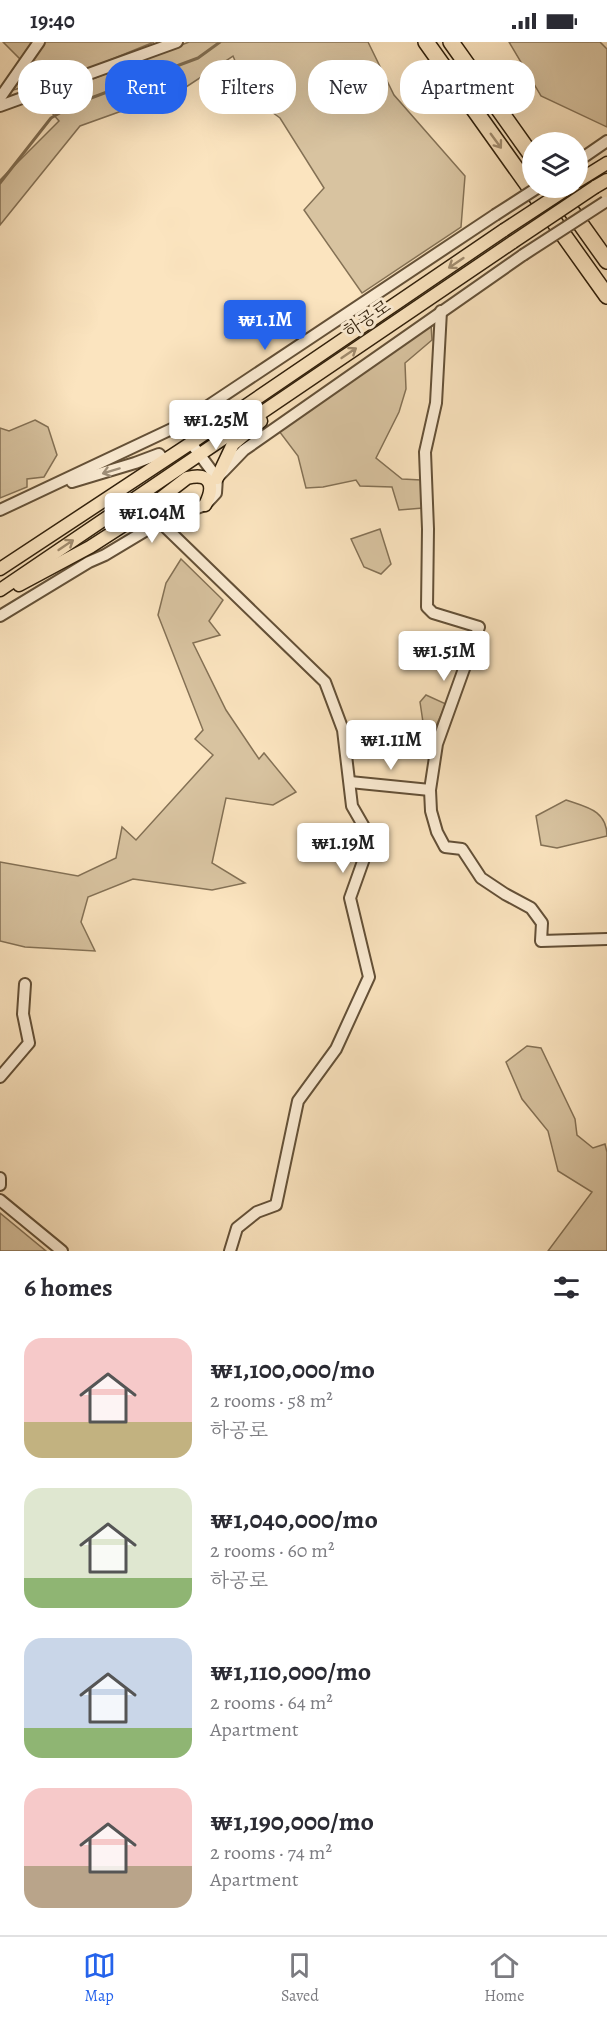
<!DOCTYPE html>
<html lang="en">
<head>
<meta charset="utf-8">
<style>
  body { margin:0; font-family:Alegreya,"Noto Serif KR",serif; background:#f2f2f3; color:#2b2b33; height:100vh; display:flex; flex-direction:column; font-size:22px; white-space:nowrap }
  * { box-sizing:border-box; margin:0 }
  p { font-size:20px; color:#7c7c81 }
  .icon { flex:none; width:33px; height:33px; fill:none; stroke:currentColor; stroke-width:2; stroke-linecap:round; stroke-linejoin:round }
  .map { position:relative; height:1209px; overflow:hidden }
  .sheet { display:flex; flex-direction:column; background:#fff; flex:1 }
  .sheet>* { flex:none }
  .top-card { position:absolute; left:18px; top:18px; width:572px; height:54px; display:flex; gap:12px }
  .tools { position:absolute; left:522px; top:90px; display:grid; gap:12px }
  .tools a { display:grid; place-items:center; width:66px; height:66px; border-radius:50%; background:#fff; box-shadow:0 6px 24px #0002; font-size:30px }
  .price { position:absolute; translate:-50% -51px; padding:0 14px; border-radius:6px; background:#fff; color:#222; font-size:20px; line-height:39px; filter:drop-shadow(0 2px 3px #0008) }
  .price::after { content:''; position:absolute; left:50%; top:36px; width:18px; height:14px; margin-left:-9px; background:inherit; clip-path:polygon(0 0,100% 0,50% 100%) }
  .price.active { background:#2563eb; color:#fff }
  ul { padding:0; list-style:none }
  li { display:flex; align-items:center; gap:18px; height:150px; padding:0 24px }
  li span { display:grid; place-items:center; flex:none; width:168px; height:120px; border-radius:18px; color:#555 }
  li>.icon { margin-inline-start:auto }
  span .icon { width:72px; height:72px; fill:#fffc; stroke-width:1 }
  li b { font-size:26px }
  h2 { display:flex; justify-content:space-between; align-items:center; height:72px; padding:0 24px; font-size:26px }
  .chip { padding:0 21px; border-radius:24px; background:#fff; box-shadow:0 6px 24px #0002; font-size:21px; line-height:54px }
  .chip.active { background:#2563eb; color:#fff }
  .status { display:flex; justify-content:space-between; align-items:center; height:42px; padding:0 30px; background:#fff; direction:ltr }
  .status svg { height:16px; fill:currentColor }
  .tab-bar { display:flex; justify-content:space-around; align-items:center; height:84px; border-top:2px solid #e1e1e2; background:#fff; font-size:16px; color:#7c7c81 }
  .tab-bar a { display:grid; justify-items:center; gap:3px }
  .tab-bar .active { color:#2563eb }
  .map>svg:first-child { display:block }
  .green { fill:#d8c3a0; stroke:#847155; stroke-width:1.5 }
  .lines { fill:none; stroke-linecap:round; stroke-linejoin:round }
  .stream { stroke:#806d51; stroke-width:3 }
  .minor-casing { stroke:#635037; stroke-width:14 }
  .major-casing { stroke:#301f0a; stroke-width:15 }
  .highway-casing { stroke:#301f0a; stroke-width:18 }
  .minor { stroke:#fcedd5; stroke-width:10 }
  .major { stroke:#fbe4bf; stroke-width:12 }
  .highway { stroke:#fbe4bf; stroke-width:15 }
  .minor-bridge-casing { stroke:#635037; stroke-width:14; stroke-linecap:butt }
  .major-bridge-casing { stroke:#301f0a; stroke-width:15; stroke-linecap:butt }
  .minor-bridge { stroke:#fcedd5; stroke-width:10 }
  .major-bridge { stroke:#fbe4bf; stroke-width:12 }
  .oneway { stroke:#a08b6e }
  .oneway2 { stroke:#a0907a }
  .labels { text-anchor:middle; stroke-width:6; stroke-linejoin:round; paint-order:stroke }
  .street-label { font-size:18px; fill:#301f0a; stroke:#fcedd5 }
</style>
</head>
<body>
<div class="status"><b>19:40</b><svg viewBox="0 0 49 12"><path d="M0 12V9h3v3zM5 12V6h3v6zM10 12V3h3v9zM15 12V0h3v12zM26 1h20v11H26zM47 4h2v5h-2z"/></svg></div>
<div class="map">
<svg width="607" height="1209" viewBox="0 0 607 1209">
  <rect width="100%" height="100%" fill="#fbe4bf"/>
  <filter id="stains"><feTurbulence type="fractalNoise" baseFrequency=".00333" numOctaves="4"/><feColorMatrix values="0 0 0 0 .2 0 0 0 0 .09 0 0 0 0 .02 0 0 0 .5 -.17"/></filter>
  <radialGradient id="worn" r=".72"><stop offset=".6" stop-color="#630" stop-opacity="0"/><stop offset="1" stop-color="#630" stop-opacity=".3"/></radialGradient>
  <g class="green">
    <polygon points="3,0 33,0 21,18"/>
    <polygon points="43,0 154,0 83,29 13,48"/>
    <polygon points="189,0 368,0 394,53 465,134 461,185 362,251 304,168 324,146 280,76 250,54 233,14 183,47 80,84 0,183 0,138 59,79 40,57"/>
    <polygon points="509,0 600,0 607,7 607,85 541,54"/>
    <polygon points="431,282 432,298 405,321 406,347 399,370 376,416 402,437 421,438 423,466 399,468 392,445 360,444 356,438 323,445 306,446 298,414 279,389"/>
    <polygon points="35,378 48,385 57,413 44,435 27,437 27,445 0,456 0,386 9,389"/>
    <polygon points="380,487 391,522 381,532 364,525 351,497"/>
    <polygon points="181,517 223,558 209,579 220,593 193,601 226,668 259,717 264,711 296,750 273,763 226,756 212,821 245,841 212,848 133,837 88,855 81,880 95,909 25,905 0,899 0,820 78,834 116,816 122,785 136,798 213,713 195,697 203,688 158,573 166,541"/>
    <polygon points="426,653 446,662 435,686 423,680 420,660"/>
    <path d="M566,758c20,7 41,10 41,36l-50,12 -16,-3 -5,-29z"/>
    <polygon points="527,1004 541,1006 575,1077 577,1093 593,1106 605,1102 607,1110 607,1209 548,1209 592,1150 558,1129 548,1089 522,1057 506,1020"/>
    <polygon points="0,1171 46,1209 0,1209"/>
  </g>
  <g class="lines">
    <polyline class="stream" points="0,141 51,76 75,62 198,16 220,0"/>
    <g class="minor-casing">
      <g id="minor">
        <polyline points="0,56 39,0"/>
        <polyline points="0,64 177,0"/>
        <polyline points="578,119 607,99"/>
        <polyline points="441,269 436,361 425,410 428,487 427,565 433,571 479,585 437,702 430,748 431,769 437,790 445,805 462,807 481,836 505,852 531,866 542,881 541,899 607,897"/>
        <polyline points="191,401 217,436"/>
        <polyline points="72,440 135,421 159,412 164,418"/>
        <polyline points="0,468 178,384 495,173"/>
        <polyline points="160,480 325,640 343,688 352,764 371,797 350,856 369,935 336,1007 298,1059 276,1163 257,1170 237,1186 230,1209"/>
        <polyline points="0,574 89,520 105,513 160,480 205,463 216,451 217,436 244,408 523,213"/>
        <polyline points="350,740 430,748"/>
        <polyline points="0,1035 29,1001 23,972 25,942"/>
        <polyline points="0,1136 0,1143"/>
        <polyline points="0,1158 62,1209"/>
      </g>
    </g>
    <g class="major-casing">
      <g id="major">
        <polyline points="578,139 607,121"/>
        <polyline points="595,145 607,138"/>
        <polyline points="217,436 233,402 261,379"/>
        <polyline points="0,527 191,401 504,188"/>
        <path d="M19,543l71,-38 45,-29 52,-40c24,-6 28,8 18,27"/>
        <polyline points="0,548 513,200"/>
      </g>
    </g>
    <g class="highway-casing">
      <g id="highway">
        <polyline points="426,0 607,254"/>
        <polyline points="451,0 532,114"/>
        <polyline points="555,146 607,219"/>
      </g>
    </g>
    <use href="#minor" class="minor"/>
    <use href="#major" class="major"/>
    <use href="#highway" class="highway"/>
    <g class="minor-bridge-casing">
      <g id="minor-bridge">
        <polyline points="495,173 537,146"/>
        <polyline points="523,213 605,160"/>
      </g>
    </g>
    <g class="major-bridge-casing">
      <g id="major-bridge">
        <polyline points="504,188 568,146"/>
        <polyline points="513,200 595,145"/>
      </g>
    </g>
    <use href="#minor-bridge" class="minor-bridge"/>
    <use href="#major-bridge" class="major-bridge"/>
  </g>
  <defs><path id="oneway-shaft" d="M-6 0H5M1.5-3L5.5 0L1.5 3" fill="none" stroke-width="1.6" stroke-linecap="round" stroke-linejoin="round" transform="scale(1.5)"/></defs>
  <g class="oneway">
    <use href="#oneway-shaft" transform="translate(496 99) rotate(54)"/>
    <use href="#oneway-shaft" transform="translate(456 221) rotate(146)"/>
    <use href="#oneway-shaft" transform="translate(349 311) rotate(-34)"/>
    <use href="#oneway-shaft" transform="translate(66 503) rotate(-34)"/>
  </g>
  <use class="oneway2" href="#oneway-shaft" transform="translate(111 429) rotate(163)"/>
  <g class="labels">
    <g class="street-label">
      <text transform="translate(367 277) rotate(-34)" y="6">하공로</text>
    </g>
  </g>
  <rect width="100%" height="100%" filter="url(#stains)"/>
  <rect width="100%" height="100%" fill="url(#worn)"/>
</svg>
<div class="tools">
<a><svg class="icon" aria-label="layers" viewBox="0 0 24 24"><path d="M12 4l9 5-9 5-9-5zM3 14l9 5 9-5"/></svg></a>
</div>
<b class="price active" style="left:265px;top:309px">₩1.1M</b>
<b class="price" style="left:216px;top:409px">₩1.25M</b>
<b class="price" style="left:152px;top:502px">₩1.04M</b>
<b class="price" style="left:444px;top:640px">₩1.51M</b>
<b class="price" style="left:391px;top:729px">₩1.11M</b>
<b class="price" style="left:343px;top:832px">₩1.19M</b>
<div class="top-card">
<a class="chip">Buy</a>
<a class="chip active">Rent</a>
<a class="chip">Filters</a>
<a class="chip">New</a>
<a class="chip">Apartment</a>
</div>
</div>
<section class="sheet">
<h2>6 homes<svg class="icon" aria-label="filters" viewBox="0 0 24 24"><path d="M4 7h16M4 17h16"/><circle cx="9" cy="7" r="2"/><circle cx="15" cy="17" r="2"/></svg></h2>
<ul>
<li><span style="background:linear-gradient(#f6c9c9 70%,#c2b280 0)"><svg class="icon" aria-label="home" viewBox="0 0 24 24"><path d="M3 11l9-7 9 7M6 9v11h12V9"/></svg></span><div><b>₩1,100,000/mo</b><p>2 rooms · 58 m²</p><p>하공로</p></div></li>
<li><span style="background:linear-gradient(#dfe7d0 75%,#8fb573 0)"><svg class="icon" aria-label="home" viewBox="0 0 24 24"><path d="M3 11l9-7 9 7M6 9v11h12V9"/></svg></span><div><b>₩1,040,000/mo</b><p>2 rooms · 60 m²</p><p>하공로</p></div></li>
<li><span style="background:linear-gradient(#c9d6e8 75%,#8fb573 0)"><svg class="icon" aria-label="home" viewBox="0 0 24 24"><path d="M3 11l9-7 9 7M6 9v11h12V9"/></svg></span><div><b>₩1,110,000/mo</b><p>2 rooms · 64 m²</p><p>Apartment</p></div></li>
<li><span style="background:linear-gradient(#f6c9c9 65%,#b9a48a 0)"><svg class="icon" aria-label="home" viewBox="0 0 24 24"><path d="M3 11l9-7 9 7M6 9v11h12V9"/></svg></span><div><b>₩1,190,000/mo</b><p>2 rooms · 74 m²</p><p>Apartment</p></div></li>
</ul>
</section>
<nav class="tab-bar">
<a class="active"><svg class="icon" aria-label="map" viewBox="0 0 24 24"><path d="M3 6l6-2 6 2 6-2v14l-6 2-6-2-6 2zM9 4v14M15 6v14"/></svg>Map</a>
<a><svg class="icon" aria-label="saved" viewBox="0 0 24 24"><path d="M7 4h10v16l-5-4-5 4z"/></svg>Saved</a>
<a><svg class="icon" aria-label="home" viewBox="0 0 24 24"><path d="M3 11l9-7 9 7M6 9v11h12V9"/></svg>Home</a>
</nav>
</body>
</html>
